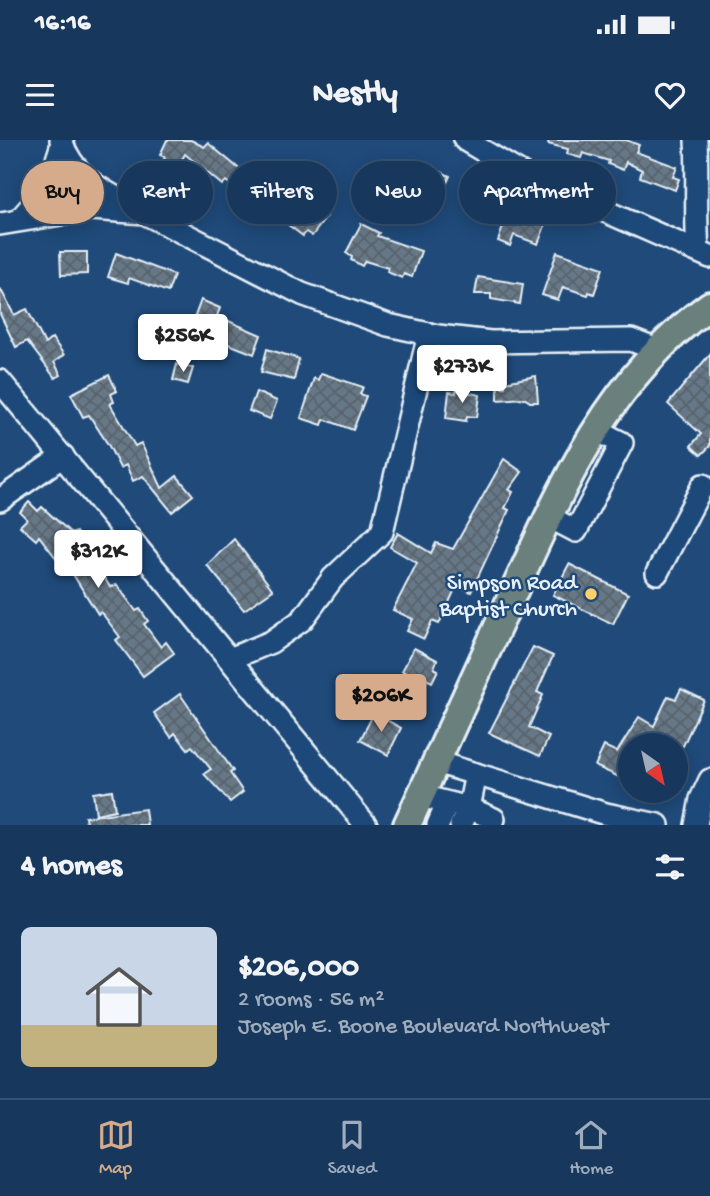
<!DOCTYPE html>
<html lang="en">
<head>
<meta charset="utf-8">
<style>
  body { margin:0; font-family:"Gochi Hand",sans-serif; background:#203f62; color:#f1f3f6; height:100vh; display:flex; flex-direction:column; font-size:26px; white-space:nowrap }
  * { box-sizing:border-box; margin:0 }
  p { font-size:23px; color:#9eacbb }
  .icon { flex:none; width:38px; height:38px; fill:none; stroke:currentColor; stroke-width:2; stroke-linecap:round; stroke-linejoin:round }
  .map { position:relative; height:685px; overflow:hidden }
  .drawer { display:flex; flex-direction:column; background:#17385c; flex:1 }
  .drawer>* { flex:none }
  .hud { position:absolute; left:21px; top:21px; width:668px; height:63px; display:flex; gap:14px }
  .needle { width:46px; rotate:146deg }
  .controls { position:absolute; left:618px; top:593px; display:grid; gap:14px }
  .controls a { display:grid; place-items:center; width:70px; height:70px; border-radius:50%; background:#17385c; box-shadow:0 4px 18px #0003,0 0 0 2px #365272; font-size:35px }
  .price { position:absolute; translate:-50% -60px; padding:0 16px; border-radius:7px; background:#fff; color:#222; font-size:23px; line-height:46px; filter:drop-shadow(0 2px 4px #0008) }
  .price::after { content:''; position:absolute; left:50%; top:42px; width:21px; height:16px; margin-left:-10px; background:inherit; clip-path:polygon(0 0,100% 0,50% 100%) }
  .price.on { background:#d6ab8b; color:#111 }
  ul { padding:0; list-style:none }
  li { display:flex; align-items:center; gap:21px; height:175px; padding:0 21px }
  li+li { border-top:2px solid #365272 }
  li span { display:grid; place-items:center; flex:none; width:196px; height:140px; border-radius:10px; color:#555 }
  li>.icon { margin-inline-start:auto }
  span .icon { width:84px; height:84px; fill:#fffc; stroke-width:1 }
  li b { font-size:30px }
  h2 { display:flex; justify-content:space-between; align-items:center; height:84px; padding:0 21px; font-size:30px }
  .pill { padding:0 24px; border-radius:32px; background:#17385c; box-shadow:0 4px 18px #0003,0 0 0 2px #365272; font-size:24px; line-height:63px }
  .pill.on { background:#d6ab8b; color:#111 }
  .status { display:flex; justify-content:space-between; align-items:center; height:49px; padding:0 35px; background:#17385c; direction:ltr }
  .status svg { height:19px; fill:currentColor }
  header { display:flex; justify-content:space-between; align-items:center; height:91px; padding:0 21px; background:#17385c; font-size:32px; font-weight:700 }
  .dock { display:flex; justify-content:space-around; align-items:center; height:98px; border-top:2px solid #365272; background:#17385c; font-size:19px; color:#9eacbb }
  .dock a { display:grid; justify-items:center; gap:4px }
  .dock .on { color:#d6ab8b }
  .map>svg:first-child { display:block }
  .building { fill:url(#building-cross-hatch); stroke:#e8f1f8; stroke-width:2 }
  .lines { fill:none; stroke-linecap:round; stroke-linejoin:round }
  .minor-casing { stroke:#e8f1f8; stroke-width:26 }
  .major-casing { stroke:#e8f1f8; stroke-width:32 }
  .minor { stroke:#1f4a7a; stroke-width:21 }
  .major { stroke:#6a807d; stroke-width:26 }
  .poi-dot { fill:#ffd166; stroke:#1f4a7a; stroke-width:2.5 }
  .labels { text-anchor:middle; stroke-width:5; stroke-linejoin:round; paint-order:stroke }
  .poi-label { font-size:23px; fill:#e8f1f8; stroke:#1f4a7a; text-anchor:end }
</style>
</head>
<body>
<div class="status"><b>16:16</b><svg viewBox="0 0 49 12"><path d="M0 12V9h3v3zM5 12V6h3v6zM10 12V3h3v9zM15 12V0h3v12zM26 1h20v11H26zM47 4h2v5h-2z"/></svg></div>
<header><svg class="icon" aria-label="menu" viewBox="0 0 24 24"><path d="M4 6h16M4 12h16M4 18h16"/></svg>Nestly<svg class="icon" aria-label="heart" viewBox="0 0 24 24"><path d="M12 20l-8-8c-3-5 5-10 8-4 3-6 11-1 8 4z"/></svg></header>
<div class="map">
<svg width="710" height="685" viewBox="0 0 710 685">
  <defs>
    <pattern id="building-cross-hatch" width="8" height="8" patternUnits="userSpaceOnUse" patternTransform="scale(1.75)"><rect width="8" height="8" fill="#667887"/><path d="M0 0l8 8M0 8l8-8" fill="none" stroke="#58626c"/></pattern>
  </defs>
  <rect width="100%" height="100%" fill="#1f4a7a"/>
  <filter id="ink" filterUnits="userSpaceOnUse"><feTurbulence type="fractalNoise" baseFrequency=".0143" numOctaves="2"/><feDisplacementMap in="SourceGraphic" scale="14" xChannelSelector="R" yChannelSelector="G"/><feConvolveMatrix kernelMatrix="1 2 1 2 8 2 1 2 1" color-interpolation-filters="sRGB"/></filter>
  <g filter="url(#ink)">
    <g class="building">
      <polygon points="167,0 191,0 204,7 208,3 243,32 245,29 250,34 261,22 327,76 312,96 306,92 303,96 287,84 290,80 260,58 257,62 250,57 248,59 226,41 222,45 185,14 179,25 163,21 165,17 160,15"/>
      <polygon points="549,0 626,0 639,5 636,12 677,27 673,37 679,39 675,50 640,37 642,30 626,22 623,30 608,24 609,21 583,13 581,18 567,14 568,9 548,4"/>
      <polygon points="432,28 450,36 434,71 416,63"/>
      <polygon points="509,70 546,83 538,104 514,95 510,106 498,101"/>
      <polygon points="361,84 379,93 377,96 421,111 412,137 404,134 402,138 387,132 388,128 365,121 362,126 351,120 352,117 346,113"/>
      <polygon points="60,112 87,112 87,134 61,135"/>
      <polygon points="557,112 603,128 594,154 589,152 588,155 563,147 558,160 542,155"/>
      <polygon points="116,113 174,135 168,152 129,138 128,143 108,137"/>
      <polygon points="478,137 523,144 520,164 491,159 491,154 475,154"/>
      <polygon points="0,148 14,175 27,169 45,204 52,198 64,215 54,222 61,235 55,238 27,201 16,207 0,174"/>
      <polygon points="201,160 220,168 217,176 261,195 254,214 190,189"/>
      <polygon points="267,209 299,219 294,240 261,232"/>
      <polygon points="710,214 710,306 701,315 691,306 701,294 668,264"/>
      <polygon points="177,224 193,228 188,244 173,240"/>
      <polygon points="321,233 363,247 360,254 366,256 353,290 324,279 322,285 301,278 314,238 318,240"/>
      <polygon points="109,235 117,251 111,254 114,262 110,264 135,306 141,303 162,348 177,336 193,355 172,372 143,336 133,341 126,325 120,328 109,306 89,275 83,277 71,254"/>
      <polygon points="536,236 538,262 530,262 524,258 498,260 498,247 505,247 505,242"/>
      <polygon points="456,250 480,255 477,277 467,276 466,281 446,278 449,252 456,253"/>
      <polygon points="256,252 277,261 270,279 249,271"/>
      <polygon points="504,319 522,332 509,350 513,352 505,368 509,370 471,452 457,445 439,484 432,481 424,499 407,491 413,479 393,470 417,423 390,407 398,393 431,413 436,403 453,409"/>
      <polygon points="29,362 38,371 42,367 72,394 76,392 110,447 117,445 136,471 140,469 148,481 144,484 161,507 166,502 174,513 143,536 116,500 120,497 101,472 98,474 67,425 63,427 39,396 36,400 20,386 27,379 20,372"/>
      <polygon points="234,399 273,450 244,470 207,425"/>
      <polygon points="569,424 628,454 613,484 553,455"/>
      <polygon points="533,507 553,516 537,552 543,555 529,587 549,597 540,616 489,593"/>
      <polygon points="414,508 437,520 434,528 438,530 432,542 426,539 424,542 402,531"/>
      <polygon points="681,549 704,560 683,606 630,606 630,642 595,626 604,606 617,612 639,577 654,586 668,556 676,559"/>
      <polygon points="180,554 233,631 230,633 243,652 230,662 204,634 211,629 192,606 188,609 175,593 171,597 154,573"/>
      <polygon points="374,573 401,588 388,615 360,600"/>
      <polygon points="112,650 115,670 96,674 93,653"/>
      <polygon points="145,669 147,685 86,685 85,677"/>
    </g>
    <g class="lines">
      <g class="minor-casing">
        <g id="minor">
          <path d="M61,0c12,38 44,52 76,69"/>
          <polyline points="465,0 527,37 710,117"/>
          <path d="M696,0c2,37 -1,73 2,111"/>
          <polyline points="20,79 48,47 62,4"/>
          <polyline points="0,84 92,69 144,73 302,154 388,185 438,196 491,202 631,200 657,210"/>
          <polyline points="0,241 366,685"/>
          <polyline points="0,360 63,316"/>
          <polyline points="549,377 576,391 622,303 596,290"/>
          <polyline points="657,433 703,345"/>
          <polyline points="230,519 271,502 302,480 333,438 382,392 429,194"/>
          <polyline points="436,622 606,674 658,685"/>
          <polyline points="421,656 469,668 494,679"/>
          <polyline points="438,685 447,664"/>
          <polyline points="461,685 469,668 476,634"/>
          <polyline points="696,685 701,659 710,640"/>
        </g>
      </g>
      <g class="major-casing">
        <path id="major" d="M407,685c33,-71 65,-142 98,-214 51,-112 101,-232 205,-306"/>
      </g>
      <use href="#minor" class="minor"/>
      <use href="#major" class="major"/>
    </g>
  </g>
  <circle class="poi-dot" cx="591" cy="454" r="7"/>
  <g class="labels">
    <g class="poi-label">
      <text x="577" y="449">Simpson Road<tspan x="577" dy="26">Baptist Church</tspan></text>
    </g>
  </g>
</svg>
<div class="controls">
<a><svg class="needle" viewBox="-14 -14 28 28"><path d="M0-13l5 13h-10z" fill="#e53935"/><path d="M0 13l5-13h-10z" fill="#9eacbb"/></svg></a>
</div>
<b class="price" style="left:183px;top:234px">$256K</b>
<b class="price" style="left:462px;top:265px">$273K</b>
<b class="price" style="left:98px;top:450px">$312K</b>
<b class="price on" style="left:381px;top:594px">$206K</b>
<div class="hud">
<a class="pill on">Buy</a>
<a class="pill">Rent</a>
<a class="pill">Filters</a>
<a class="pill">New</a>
<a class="pill">Apartment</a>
</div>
</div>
<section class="drawer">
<h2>4 homes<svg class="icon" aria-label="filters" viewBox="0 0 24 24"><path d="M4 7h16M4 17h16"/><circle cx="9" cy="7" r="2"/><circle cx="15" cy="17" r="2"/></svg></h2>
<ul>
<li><span style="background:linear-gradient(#c9d6e8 70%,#c2b280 0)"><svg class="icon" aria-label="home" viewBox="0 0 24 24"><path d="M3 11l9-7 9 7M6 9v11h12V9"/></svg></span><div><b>$206,000</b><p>2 rooms · 56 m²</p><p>Joseph E. Boone Boulevard Northwest</p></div></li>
</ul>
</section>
<nav class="dock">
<a class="on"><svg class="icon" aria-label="map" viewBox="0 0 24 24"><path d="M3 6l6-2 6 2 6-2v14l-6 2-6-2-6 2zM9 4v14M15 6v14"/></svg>Map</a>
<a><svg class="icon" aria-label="saved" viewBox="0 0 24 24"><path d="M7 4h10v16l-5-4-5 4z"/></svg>Saved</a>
<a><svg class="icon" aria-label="home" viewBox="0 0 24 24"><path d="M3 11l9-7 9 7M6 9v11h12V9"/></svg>Home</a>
</nav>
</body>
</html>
